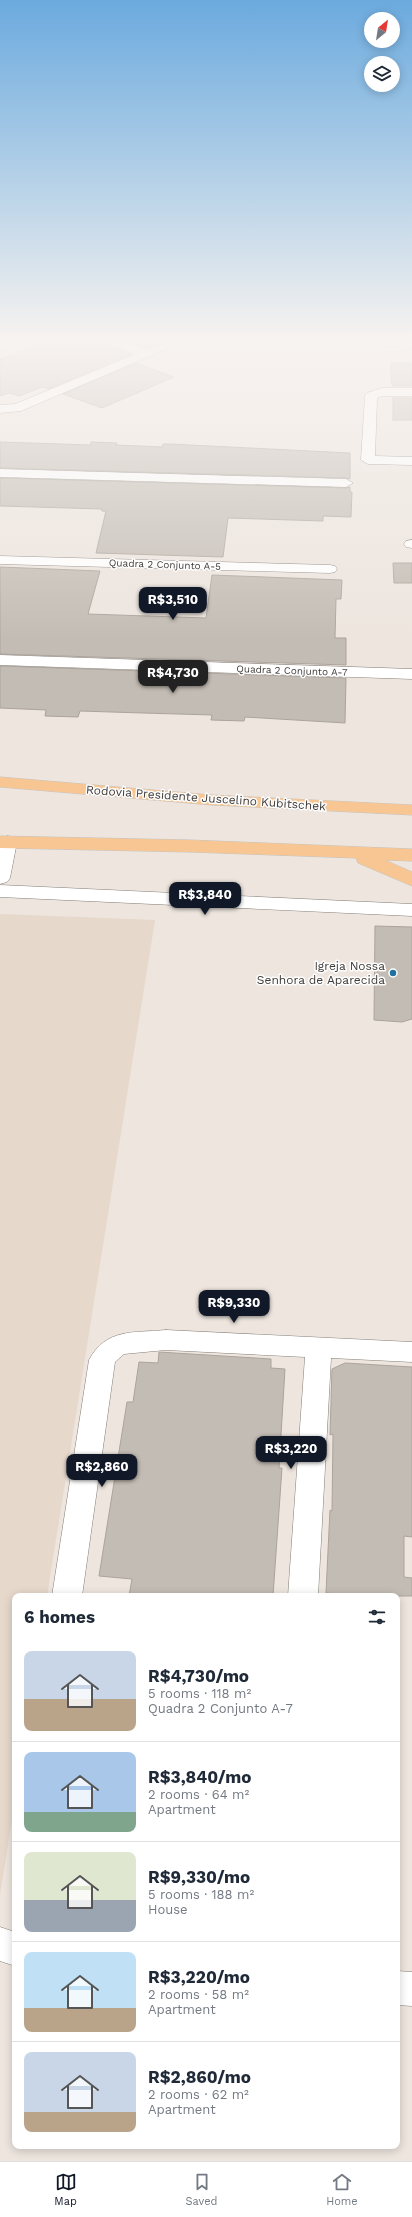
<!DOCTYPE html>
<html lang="en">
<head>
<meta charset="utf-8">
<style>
  body { margin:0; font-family:"Work Sans",sans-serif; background:#f6f6f7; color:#1f2937; height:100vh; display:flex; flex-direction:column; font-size:15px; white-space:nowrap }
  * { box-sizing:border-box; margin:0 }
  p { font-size:13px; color:#747a83 }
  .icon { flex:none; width:22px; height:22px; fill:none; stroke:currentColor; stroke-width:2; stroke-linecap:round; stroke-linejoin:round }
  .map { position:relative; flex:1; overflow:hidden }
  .side { position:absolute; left:12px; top:1593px; width:388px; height:556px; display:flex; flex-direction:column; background:#fff; border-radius:8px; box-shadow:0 2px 10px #0003 }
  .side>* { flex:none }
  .needle { width:26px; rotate:30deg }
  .fabs { position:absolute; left:364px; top:12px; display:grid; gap:8px }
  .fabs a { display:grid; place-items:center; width:36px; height:36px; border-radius:50%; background:#fff; box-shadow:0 2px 10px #0003; font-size:20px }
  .price { position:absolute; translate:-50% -34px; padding:0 9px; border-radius:8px; background:#111827; color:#fff; font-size:13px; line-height:26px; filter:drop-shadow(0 1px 2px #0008) }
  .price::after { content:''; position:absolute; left:50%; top:24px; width:12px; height:9px; margin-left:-6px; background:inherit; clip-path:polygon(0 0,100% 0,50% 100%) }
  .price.current { background:#222; color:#fff }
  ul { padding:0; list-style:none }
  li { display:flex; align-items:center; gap:12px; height:100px; padding:0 12px }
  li+li { border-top:1px solid #e0e1e3 }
  li span { display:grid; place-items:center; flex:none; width:112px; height:80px; border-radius:8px; color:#555 }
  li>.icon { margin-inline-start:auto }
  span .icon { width:48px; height:48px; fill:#fffc; stroke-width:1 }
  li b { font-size:17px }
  h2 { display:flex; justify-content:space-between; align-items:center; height:48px; padding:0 12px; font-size:17px }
  .tabs { display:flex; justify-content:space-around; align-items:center; height:56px; border-top:1px solid #e0e1e3; background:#fff; font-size:11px; color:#747a83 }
  .tabs a { display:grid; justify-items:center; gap:2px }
  .tabs .current { color:#111827 }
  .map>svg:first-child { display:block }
  .built { fill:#e6d8cb }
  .building { fill:#c3bcb4; stroke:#aba49c }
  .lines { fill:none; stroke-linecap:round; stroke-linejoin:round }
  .minor-casing { stroke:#847e77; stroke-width:1 }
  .highway-casing { stroke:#c5c4c3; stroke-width:1 }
  .minor { fill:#fff; fill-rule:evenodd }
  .highway { fill:#f7c693; fill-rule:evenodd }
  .poi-dot { fill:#2070a1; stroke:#fff; stroke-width:1.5 }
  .labels { text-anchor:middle; stroke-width:3; stroke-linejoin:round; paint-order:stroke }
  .far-street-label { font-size:10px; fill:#3e3b38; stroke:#fff }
  .street-label { font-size:12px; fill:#3e3b38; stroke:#fff }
  .poi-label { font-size:12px; fill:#3e3b38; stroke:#fff; text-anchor:end }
</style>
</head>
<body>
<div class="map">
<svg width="412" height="2161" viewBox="0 0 412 2161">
  <rect width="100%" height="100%" fill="#ede5de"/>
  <polygon class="built" points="0,914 155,920 47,1596 15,1596 15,1801 0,1895"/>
  <g class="building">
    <polygon points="68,337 90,337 93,340 132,354 48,389 42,387 19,396 9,393 0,396 0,359 52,340 57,341"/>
    <polygon points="114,337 174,337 147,348"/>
    <polygon points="136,363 174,377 102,408 63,394"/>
    <polygon points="391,363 412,363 412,386 393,386 391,381"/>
    <rect x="393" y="398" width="19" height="22"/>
    <polygon points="0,442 91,445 91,442 117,443 116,445 162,447 163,444 170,444 350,453 350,479 346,478 0,468"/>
    <polygon points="0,478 346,488 350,487 350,492 352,492 351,517 323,516 323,521 228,518 223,557 96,553 106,511 102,511 102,509 0,506"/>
    <polygon points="393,563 412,563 412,583 394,583"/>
    <polygon points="0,567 100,571 88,614 206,618 212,575 342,580 341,599 336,599 335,638 346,638 346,665 0,654"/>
    <polygon points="0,666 346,678 345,723 245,717 244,721 211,720 212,715 143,713 80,711 78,717 45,716 46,710 0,708"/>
    <polygon points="375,926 412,927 412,1019 402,1022 374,1020"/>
    <polygon points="159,1352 271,1359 271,1368 285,1369 279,1468 282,1468 273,1596 129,1596 132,1579 99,1576 127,1402 133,1402 139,1362 158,1363"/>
    <polygon points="345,1363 412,1367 412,1537 404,1536 404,1577 412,1578 412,1596 360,1596 326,1593 330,1510 332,1511 333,1434 330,1435 332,1369"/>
  </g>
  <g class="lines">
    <g class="minor-casing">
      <g id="minor">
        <polygon points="10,337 27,337 0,349 0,341"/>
        <polygon points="91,337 109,337 147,350 178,337 194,337 21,411 0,413 0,405 15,404 136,354 93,339"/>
        <polygon points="226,337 412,339 412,347 232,340"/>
        <polygon points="382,388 412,388 412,396 383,396 377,398 375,456 412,457 412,465 368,464 361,460 365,396 367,393"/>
        <polygon points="0,469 346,479 353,483 346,487 0,477"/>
        <polygon points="412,540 412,548 406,547 404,544 406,541"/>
        <polygon points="0,556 330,565 335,566 337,569 335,572 330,573 0,564"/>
        <polygon points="0,655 412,669 412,679 0,665"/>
        <polygon points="8,836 15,838 17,842 10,878 7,882 0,884 0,840"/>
        <polygon points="0,885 412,904 412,916 0,897"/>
        <path d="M166,1330l246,12v20l-81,-4 -13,238h-30l17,-239 -139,-7 -42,4 -9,8 -33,234h-30l37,-236c17,-32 45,-27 77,-30z"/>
        <polygon points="0,1927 15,1932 15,1966 0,1961"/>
        <polygon points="397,1971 412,1972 412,2006 397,2005"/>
      </g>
    </g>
    <g class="highway-casing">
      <g id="highway">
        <polygon points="0,777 212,795 412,805 412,815 212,805 0,787"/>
        <polygon points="0,836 190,840 412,849 412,861 385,860 412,872 412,886 358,863 356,858 190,852 0,848"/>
      </g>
    </g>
    <use href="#minor" class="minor"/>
    <use href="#highway" class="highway"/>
  </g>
  <linearGradient id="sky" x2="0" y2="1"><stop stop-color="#6baade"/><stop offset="0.53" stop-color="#f7f3f0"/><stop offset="1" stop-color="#f7f3f0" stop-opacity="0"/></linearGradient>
  <rect width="412" height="640" fill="url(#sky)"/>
  <circle class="poi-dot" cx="393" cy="973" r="4"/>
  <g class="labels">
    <g class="far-street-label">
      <text transform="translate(165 564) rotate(2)" y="4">Quadra 2 Conjunto A-5</text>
      <text transform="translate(292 670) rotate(2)" y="4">Quadra 2 Conjunto A-7</text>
    </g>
    <g class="street-label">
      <text transform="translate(206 798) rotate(4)" y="4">Rodovia Presidente Juscelino Kubitschek</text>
    </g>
    <g class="poi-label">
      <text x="385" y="970">Igreja Nossa<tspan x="385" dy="14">Senhora de Aparecida</tspan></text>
    </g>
  </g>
</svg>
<div class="fabs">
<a><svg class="needle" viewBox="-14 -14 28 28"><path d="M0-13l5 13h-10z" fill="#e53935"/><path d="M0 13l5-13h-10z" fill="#747a83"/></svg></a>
<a><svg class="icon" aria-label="layers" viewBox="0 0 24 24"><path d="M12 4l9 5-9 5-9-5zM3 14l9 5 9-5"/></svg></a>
</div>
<b class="price" style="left:173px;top:621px">R$3,510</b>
<b class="price current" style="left:173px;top:694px">R$4,730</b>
<b class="price" style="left:205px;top:916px">R$3,840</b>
<b class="price" style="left:234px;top:1324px">R$9,330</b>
<b class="price" style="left:291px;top:1470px">R$3,220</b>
<b class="price" style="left:102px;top:1488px">R$2,860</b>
<section class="side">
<h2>6 homes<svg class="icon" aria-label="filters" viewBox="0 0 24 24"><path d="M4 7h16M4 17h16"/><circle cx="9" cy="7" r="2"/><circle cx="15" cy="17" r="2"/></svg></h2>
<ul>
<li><span style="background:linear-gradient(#c9d6e8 60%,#b9a48a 0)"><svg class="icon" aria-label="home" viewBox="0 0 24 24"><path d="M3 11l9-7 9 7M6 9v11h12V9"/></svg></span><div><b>R$4,730/mo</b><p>5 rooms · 118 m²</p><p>Quadra 2 Conjunto A-7</p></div></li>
<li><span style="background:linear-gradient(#a9c7e8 75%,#7fa58c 0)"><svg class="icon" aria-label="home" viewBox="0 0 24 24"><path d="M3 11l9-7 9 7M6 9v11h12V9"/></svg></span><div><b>R$3,840/mo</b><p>2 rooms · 64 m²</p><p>Apartment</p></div></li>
<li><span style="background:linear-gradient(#dfe7d0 60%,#9aa5b1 0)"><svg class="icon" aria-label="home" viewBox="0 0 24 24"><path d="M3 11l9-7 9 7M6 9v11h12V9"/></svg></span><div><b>R$9,330/mo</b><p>5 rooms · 188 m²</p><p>House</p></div></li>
<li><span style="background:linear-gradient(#bfe0f5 70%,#b9a48a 0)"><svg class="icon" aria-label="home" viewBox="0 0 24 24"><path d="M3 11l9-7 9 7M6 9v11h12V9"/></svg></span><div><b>R$3,220/mo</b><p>2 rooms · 58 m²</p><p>Apartment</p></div></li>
<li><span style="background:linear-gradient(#c9d6e8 75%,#b9a48a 0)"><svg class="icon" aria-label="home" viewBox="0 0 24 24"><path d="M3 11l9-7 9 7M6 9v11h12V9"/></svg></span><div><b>R$2,860/mo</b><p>2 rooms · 62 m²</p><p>Apartment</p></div></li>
</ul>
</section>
</div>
<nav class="tabs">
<a class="current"><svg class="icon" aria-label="map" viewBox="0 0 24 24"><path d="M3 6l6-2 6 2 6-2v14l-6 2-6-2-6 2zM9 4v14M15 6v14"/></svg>Map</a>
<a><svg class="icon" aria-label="saved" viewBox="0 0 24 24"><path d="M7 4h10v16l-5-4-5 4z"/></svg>Saved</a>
<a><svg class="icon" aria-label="home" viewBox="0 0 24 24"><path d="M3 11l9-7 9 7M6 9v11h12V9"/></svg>Home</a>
</nav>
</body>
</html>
